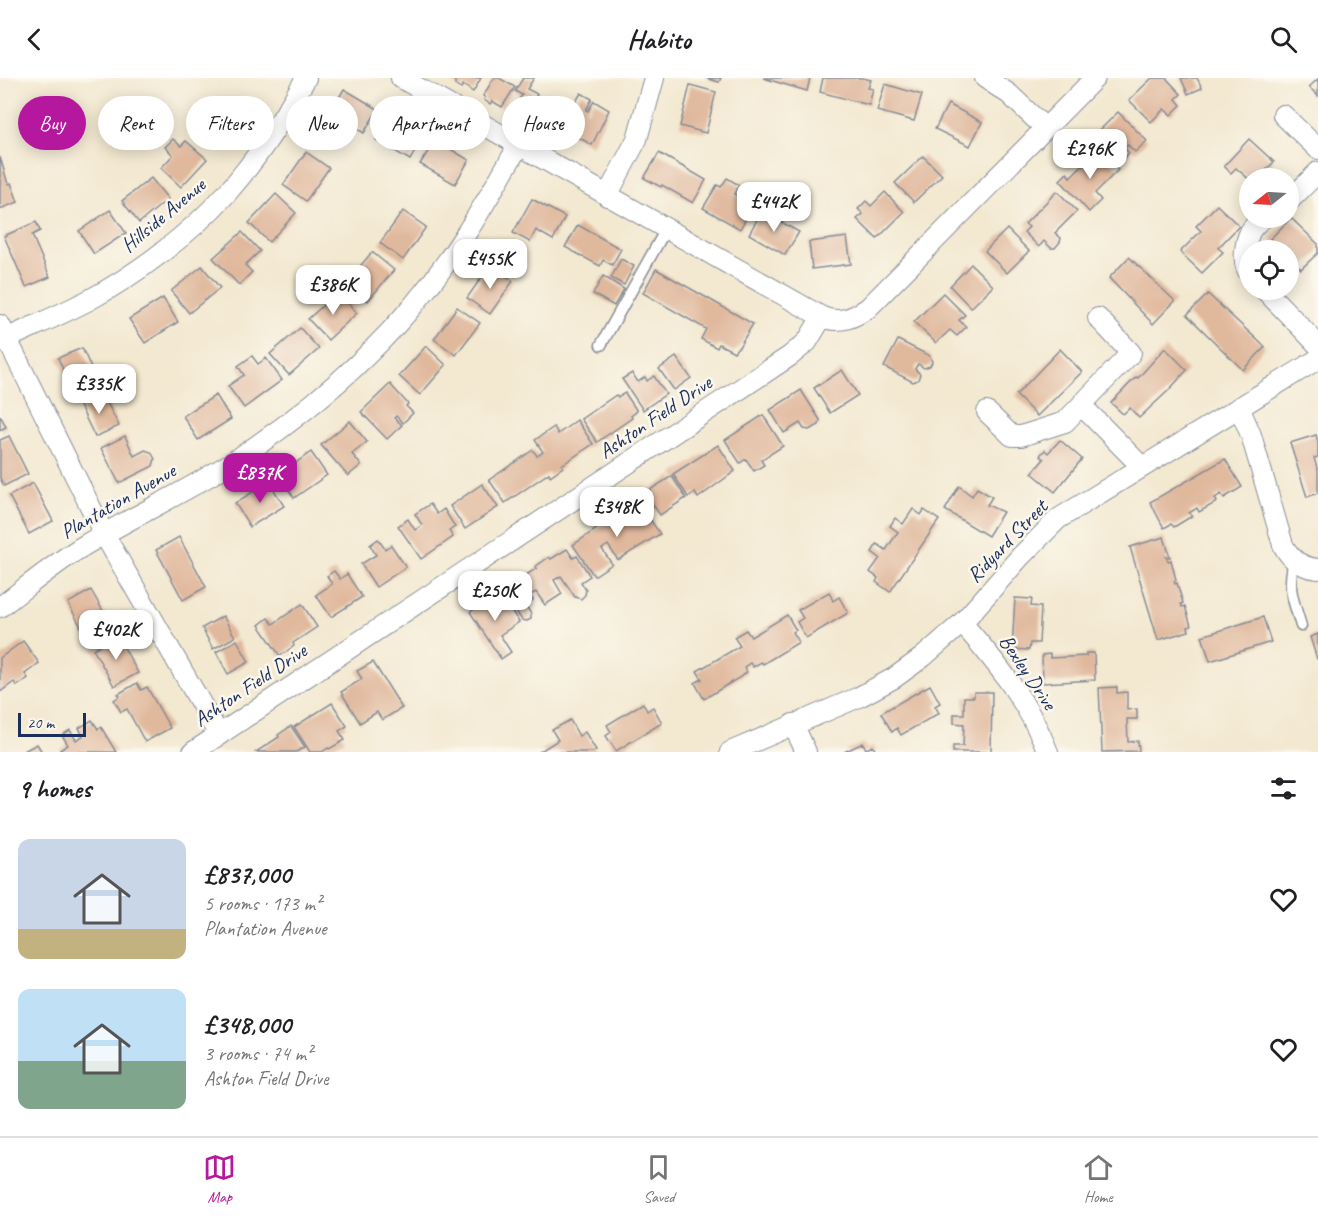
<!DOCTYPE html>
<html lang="en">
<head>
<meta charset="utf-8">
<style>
  body { margin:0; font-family:Caveat,sans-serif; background:#f6f6f6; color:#202124; height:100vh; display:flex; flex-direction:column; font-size:22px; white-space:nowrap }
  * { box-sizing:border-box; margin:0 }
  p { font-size:20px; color:#757577 }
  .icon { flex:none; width:33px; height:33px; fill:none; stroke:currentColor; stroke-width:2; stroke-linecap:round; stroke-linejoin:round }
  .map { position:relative; height:674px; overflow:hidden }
  .sheet { display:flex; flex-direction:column; background:#fff; flex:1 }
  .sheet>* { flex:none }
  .hud { position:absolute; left:18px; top:18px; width:600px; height:54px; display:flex; gap:12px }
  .needle { width:39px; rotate:252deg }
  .controls { position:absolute; left:1239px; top:90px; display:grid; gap:12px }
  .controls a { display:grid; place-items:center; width:60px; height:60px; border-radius:50%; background:#fff; box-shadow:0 3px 15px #0003; font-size:30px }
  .scale { position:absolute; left:18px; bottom:15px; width:68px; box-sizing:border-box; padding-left:6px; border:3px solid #1b2f5e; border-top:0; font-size:16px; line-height:21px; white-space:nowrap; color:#1b2f5e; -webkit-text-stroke:4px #fbf7ec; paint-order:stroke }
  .price { position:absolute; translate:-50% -51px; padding:0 14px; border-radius:12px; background:#fff; color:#222; font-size:20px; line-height:39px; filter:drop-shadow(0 2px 3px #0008) }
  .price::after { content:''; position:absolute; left:50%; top:36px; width:18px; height:14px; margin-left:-9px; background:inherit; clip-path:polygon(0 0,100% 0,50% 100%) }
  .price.selected { background:#b5179e; color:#fff }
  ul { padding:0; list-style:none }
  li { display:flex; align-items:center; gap:18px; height:150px; padding:0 18px }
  li span { display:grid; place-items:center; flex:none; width:168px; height:120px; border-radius:12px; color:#555 }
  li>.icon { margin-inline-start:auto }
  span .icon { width:72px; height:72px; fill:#fffc; stroke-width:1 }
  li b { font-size:26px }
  h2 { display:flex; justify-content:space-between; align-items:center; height:72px; padding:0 18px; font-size:26px }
  .pill { padding:0 21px; border-radius:27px; background:#fff; box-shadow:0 3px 15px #0003; font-size:21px; line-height:54px }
  .pill.selected { background:#b5179e; color:#fff }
  header { display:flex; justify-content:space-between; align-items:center; height:78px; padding:0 18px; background:#fff; font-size:27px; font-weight:600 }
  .tabs { display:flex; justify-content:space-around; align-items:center; height:84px; border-top:2px solid #e0e0e0; background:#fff; font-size:16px; color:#757577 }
  .tabs a { display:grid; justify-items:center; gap:3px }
  .tabs .selected { color:#b5179e }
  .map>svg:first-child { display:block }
  .building { fill:#e0b89c }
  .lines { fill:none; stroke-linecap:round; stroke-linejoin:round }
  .lane-casing { stroke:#878c97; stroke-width:13 }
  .street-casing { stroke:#878c97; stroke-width:22 }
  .lane { stroke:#fff; stroke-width:10 }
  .street { stroke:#fff; stroke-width:20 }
  .labels { text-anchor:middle; stroke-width:5; stroke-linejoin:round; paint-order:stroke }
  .street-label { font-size:21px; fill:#1b2f5e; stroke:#fbf7ec }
</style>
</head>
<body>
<header><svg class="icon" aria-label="back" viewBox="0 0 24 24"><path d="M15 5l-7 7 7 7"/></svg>Habito<svg class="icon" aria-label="search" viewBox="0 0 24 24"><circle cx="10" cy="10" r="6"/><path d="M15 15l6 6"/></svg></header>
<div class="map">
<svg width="1318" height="674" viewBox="0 0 1318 674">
  <rect width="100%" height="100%" fill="#fbf7ec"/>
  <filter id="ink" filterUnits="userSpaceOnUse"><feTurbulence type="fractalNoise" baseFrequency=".0167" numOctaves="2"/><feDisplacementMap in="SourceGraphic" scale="12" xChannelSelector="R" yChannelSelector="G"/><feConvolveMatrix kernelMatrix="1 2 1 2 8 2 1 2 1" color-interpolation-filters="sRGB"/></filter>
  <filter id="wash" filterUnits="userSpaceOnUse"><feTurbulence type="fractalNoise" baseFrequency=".008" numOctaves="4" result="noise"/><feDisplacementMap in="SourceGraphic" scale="24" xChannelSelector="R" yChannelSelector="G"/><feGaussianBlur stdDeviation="1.35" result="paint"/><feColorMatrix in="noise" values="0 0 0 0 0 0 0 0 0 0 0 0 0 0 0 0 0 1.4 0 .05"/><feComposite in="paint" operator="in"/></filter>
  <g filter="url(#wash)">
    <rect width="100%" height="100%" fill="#f3e8d0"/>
    <g id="blocks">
      <g class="building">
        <polygon points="455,0 481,0 473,14 463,7 461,11 455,7"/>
        <polygon points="494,0 499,0 515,9 502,29 492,23 490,26 484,22 485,19 483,18"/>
        <polygon points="523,0 534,0 527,11 537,16 534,22 542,27 530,47 520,41 518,44 512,40 513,37 511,36 522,17 515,13"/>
        <polygon points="706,0 721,0 719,4"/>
        <polygon points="763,0 810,0 807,13"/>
        <polygon points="823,0 863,0 871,2 868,10 873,11 869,27 820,14"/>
        <polygon points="1152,0 1166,0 1181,16 1176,21 1181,27 1171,37 1164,31 1151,44 1129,22"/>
        <polygon points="1181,0 1197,0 1202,10 1188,16"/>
        <polygon points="1318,1 1318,18 1309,9"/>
        <polygon points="885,6 922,17 914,43 877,33"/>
        <polygon points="690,7 716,14 706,55 680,48"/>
        <polygon points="344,11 378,31 364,55 330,35"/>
        <polygon points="581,15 592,21 586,32 588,33 594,23 609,32 592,67 556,47 557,44 552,42 560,28 565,30 569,22 575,25"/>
        <polygon points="218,21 240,37 218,68 195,52 207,36 200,30 206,22 213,27"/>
        <polygon points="948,26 982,44 970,68 935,51"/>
        <polygon points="1118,34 1147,63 1135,74 1128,67 1124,70 1129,75 1121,83 1095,57"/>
        <polygon points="390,37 424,57 410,82 376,62"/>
        <polygon points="173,61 181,68 186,63 207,81 181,109 161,90 173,77 165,69"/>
        <polygon points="1249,61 1274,84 1258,100 1250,100 1250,102 1236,90 1231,95 1224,88"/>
        <polygon points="435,62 469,82 455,106 420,86"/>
        <polygon points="1098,72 1118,92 1095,115 1101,122 1089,134 1060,102 1067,95 1070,99"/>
        <polygon points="306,74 329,90 306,123 283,107"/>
        <polygon points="659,75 706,102 693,125 662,107 661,109 644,100"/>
        <polygon points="923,78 942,97 914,124 895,105"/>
        <polygon points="0,79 8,106 11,105 18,124 0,131"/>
        <polygon points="151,100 168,121 139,145 122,123"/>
        <polygon points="727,100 739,107 734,116 753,128 740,151 703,130 717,107 721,109"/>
        <polygon points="1057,113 1077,133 1055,155 1061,160 1060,164 1055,170 1051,170 1044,163 1039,169 1024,154 1029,149 1025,146"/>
        <polygon points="885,114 904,134 877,161 857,141 863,136 858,131 866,123 871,128"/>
        <polygon points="276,116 296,135 269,164 249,145"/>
        <polygon points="532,121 565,139 553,162 536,152 530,164 513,155"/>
        <polygon points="1217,127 1239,148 1218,170 1223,174 1202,195 1180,174 1201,153 1196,148"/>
        <polygon points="110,132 126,155 94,176 79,153"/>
        <polygon points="403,133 426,149 403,182 380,165"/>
        <polygon points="762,133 799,154 785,177 749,156"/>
        <polygon points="1291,140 1318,166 1318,175 1301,191 1288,179 1288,172 1282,172 1270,161"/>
        <polygon points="36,144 40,153 32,157 50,199 26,209 4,158"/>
        <polygon points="578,147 621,171 612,187 603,182 600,188 565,169"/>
        <polygon points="1007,151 1029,173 1007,195 985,173"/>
        <polygon points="242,154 260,173 245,187 252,194 239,207 213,180"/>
        <polygon points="847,159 851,186 812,191 809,164"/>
        <polygon points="372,174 394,192 368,223 346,205"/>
        <polygon points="1129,179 1175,223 1153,246 1109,200"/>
        <polygon points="621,181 634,188 624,207 611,200"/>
        <polygon points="971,186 993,208 971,230 950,208"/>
        <polygon points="490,187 513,203 490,236 467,220"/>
        <polygon points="202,188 220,210 189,235 171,213"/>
        <polygon points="656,191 753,246 739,269 738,269 734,274 719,266 717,270 701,261 706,251 643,215"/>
        <polygon points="603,198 624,211 614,228 593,216"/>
        <polygon points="338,214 357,235 328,262 308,241"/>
        <polygon points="943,215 965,237 959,242 966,249 957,258 950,252 936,265 914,244"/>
        <polygon points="1208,216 1265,269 1243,292 1187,237"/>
        <polygon points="163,220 178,244 145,265 129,241"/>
        <polygon points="457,229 480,245 456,277 434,261"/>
        <polygon points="300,250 319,271 289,297 270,276"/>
        <polygon points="898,262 930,278 932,284 930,288 924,290 918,286 916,289 915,291 920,296 918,302 913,304 884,289"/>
        <polygon points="426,268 446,287 420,317 399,298"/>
        <polygon points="82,270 97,303 73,314 58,280"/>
        <polygon points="1165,270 1187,292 1169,312 1139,340 1130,330 1123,336 1111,325 1136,299 1138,300"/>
        <polygon points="1060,271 1082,294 1037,338 1016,317"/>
        <polygon points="252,278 258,286 266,280 282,302 244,330 228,308 244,297 238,288"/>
        <polygon points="676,279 691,300 674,312 659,291"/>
        <polygon points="842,292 858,317 830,335 814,310"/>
        <polygon points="632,295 638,304 645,299 647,303 654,298 666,316 643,332 622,301"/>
        <polygon points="390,306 408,326 406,328 413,335 403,345 396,338 394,340 402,347 387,361 361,334"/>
        <polygon points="801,312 820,342 819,347 809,352 804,351 800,345 784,355 770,332"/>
        <polygon points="102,315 119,348 95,359 79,326"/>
        <polygon points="625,315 637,333 631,338 632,340 597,364 581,341 616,317 618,319"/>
        <polygon points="216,317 231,341 198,362 183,338"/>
        <polygon points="0,337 6,349 0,352"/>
        <polygon points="763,337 783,368 761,382 764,387 754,393 746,381 740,385 725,362"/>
        <polygon points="577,342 593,366 562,387 563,389 550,398 549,395 505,425 489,402 533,372 537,378 543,374 535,362 554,349 558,356"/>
        <polygon points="350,343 367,364 352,376 361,387 348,398 321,367"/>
        <polygon points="1316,357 1318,364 1318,379 1314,380 1318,393 1318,415 1307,419 1290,365"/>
        <polygon points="9,358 28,396 4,408 0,400 0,362"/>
        <polygon points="125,358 134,378 145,372 151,374 155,381 153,388 119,405 101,370"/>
        <polygon points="1060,362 1082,381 1055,414 1032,395 1044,381 1040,378 1042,375 1045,372 1048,375"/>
        <polygon points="718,367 735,393 698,420 695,415 688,419 673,396"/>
        <polygon points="311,374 327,397 294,420 279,397"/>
        <polygon points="1225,381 1242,409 1224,420 1221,416 1215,420 1217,424 1199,434 1197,430 1189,435 1192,438 1174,449 1171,446 1164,450 1150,424"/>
        <polygon points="672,398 686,420 660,437 645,415"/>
        <polygon points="269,404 284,428 250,449 235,425"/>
        <polygon points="33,405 53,443 29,456 9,418"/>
        <polygon points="482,406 498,429 465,451 450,428"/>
        <polygon points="959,408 972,418 977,410 992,419 987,427 1003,434 988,458 945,432"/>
        <polygon points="638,423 660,456 618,482 608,467 602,471 612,486 594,498 573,467"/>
        <polygon points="430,426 437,436 444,431 455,449 449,453 453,459 421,481 398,448 408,441 415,452 422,447 415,436"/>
        <polygon points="913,431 921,437 924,432 939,442 890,514 876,504 878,500 870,494 880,480 872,474 877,466 886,472 898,454 890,448 895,440 903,446"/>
        <polygon points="179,459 206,509 183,522 156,472"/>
        <polygon points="1164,459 1170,479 1166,479 1168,483 1171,482 1176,502 1174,503 1175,506 1177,505 1183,525 1181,526 1182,529 1185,528 1191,548 1188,549 1189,553 1158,562 1130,469"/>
        <polygon points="378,461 385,471 391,467 406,489 376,509 361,486 376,477 370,467"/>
        <polygon points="567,471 573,480 577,478 590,498 581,504 586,512 585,517 581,521 575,519 561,498 554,502 562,516 545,527 536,514 530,517 533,522 526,528 531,536 531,541 527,543 522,542 502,513 537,490 535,489 549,479 551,481"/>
        <polygon points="334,493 340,501 347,496 362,519 331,539 316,517 332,506 327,498"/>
        <polygon points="91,512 112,549 88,562 68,525"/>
        <polygon points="829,514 833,523 839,519 848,535 806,560 797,544 803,540 798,532"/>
        <polygon points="499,515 519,544 500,557 511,574 501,581 470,534"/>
        <polygon points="1015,520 1032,521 1031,528 1041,529 1039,565 1030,565 1029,572 1012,571"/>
        <polygon points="302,526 317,549 293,565 294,568 280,578 259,547 268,540 273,546"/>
        <polygon points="787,537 796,552 793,554 799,564 763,586 761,584 753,589 750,585 744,589 747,594 742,598 704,621 695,605 702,601 697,593 740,568 734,559 746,552 751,559"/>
        <polygon points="223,538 235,559 213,571 202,550"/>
        <polygon points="1263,539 1271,564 1210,583 1202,558"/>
        <polygon points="1318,556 1318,581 1317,581 1310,559"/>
        <polygon points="117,557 138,595 114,608 93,571"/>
        <polygon points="237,562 249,584 228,596 216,574"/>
        <polygon points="23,563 39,585 25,596 28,600 23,604 17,608 14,604 0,614 0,580"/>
        <polygon points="1086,575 1094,575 1095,602 1043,605 1042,577 1050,576 1050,580 1086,578"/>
        <polygon points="373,584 402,630 382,642 377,634 360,645 341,614 362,601 357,593"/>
        <polygon points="137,605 141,612 147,609 170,650 145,664 127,631 121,634 114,622 120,618 118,616"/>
        <polygon points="930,607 940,625 935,628 939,635 901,657 897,650 892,654 881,635"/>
        <polygon points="1117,609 1117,615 1127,614 1127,632 1137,631 1137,641 1127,641 1128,664 1138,663 1139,673 1102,674 1099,610"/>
        <polygon points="974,614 992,614 991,674 953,674 953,668 963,668 964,646 954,645 954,636 964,636 964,619 974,619"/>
        <polygon points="332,625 347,648 339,653 345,662 329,671 328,670 322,674 310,674 294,649"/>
        <polygon points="643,625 647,633 653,629 662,645 616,673 606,658 611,654 607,647"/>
        <polygon points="92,642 98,651 101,649 116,674 62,674 60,672 68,667 62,657 70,652 76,662 83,658 79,650"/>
        <polygon points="570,642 579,658 585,654 596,672 593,674 539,674 558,662 552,652"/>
        <polygon points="291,648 305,669 296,674 256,674 279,659 278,657"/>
        <polygon points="863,665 866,671 873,668 876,674 844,674"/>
        <polygon points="37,666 42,674 22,674"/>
      </g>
    </g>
  </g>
  <g filter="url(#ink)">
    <use href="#blocks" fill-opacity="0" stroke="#878c97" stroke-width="1.5"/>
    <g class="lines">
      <g class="lane-casing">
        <g id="lane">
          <polyline points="601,267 666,151"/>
          <path d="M1294,482c-7,30 -1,38 7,66"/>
        </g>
      </g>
      <g class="street-casing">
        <g id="street">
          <polyline points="401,0 822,239"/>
          <polyline points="985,0 1009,16 1045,50"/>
          <polyline points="1283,37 1318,71"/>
          <polyline points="607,118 637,61 654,0"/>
          <polyline points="1289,123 1318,94"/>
          <path d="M1250,196c-9,-9 -5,-32 0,-42 3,-6 8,-10 13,-14"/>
          <polyline points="1265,212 1318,267"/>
          <polyline points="0,247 104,456 219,657"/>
          <path d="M6,261c28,-13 56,-25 83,-39 47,-25 101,-66 137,-106 31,-35 57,-75 80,-116"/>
          <polyline points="1082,328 1142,389"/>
          <path d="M1239,329l12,28 32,110c8,15 18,22 35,24"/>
          <polyline points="987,334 1012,358 1021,358 1065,344 1131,275 1098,240"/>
          <path d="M0,529c28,-21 55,-44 85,-62 52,-31 108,-56 158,-90 87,-58 166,-132 222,-220 19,-29 36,-60 54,-90"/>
          <path d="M962,545c35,40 66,79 86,129"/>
          <polyline points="793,646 806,674"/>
          <path d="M193,674l597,-396 17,-14 15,-25c18,7 31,1 46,-9l227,-230"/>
          <polyline points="730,674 859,619 894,600 923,579 962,545 1020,479 1058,441 1318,281"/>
        </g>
      </g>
      <use href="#lane" class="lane"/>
      <use href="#street" class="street"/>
    </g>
  </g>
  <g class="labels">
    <g class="street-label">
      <text transform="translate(163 137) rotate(-40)" y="7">Hillside Avenue</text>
      <text transform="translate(655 339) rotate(-34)" y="7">Ashton Field Drive</text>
      <text transform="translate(118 423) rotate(-30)" y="7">Plantation Avenue</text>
      <text transform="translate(1007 463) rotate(-46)" y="7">Ridyard Street</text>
      <text transform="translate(1028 594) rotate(56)" y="7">Bexley Drive</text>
      <text transform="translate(250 607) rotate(-34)" y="7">Ashton Field Drive</text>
    </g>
  </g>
</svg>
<div class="controls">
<a><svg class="needle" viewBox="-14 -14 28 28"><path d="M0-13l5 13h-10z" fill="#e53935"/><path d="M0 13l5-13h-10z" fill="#757577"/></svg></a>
<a><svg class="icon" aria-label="locate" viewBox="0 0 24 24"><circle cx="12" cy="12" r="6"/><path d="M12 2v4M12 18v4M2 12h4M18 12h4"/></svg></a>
</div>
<div class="scale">20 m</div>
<b class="price" style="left:1090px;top:102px">£296K</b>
<b class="price" style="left:774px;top:155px">£442K</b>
<b class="price" style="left:490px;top:212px">£455K</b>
<b class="price" style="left:333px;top:238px">£386K</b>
<b class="price" style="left:99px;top:337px">£335K</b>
<b class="price selected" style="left:260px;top:426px">£837K</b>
<b class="price" style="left:617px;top:460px">£348K</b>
<b class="price" style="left:495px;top:544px">£250K</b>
<b class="price" style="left:116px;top:583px">£402K</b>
<div class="hud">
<a class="pill selected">Buy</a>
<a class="pill">Rent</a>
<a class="pill">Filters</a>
<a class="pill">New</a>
<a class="pill">Apartment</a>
<a class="pill">House</a>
</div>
</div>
<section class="sheet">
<h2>9 homes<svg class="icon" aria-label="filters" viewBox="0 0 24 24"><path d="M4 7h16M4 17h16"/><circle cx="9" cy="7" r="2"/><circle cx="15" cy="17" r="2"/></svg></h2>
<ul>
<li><span style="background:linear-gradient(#c9d6e8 75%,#c2b280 0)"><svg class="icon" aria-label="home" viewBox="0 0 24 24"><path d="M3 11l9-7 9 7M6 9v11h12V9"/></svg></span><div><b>£837,000</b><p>5 rooms · 173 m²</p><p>Plantation Avenue</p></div><svg class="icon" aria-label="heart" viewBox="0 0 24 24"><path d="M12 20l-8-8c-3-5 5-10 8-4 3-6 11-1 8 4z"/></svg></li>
<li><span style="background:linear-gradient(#bfe0f5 60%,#7fa58c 0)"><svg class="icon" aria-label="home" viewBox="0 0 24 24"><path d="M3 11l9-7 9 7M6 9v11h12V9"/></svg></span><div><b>£348,000</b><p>3 rooms · 74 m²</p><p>Ashton Field Drive</p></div><svg class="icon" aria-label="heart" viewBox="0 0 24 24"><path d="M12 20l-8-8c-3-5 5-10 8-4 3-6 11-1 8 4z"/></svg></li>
</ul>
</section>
<nav class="tabs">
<a class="selected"><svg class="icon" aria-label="map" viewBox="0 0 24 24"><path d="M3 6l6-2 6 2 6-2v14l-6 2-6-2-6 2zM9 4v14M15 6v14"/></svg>Map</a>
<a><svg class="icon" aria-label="saved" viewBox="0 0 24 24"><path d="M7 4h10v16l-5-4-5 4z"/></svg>Saved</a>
<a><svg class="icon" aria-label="home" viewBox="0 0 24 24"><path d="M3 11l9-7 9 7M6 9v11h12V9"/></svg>Home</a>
</nav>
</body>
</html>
